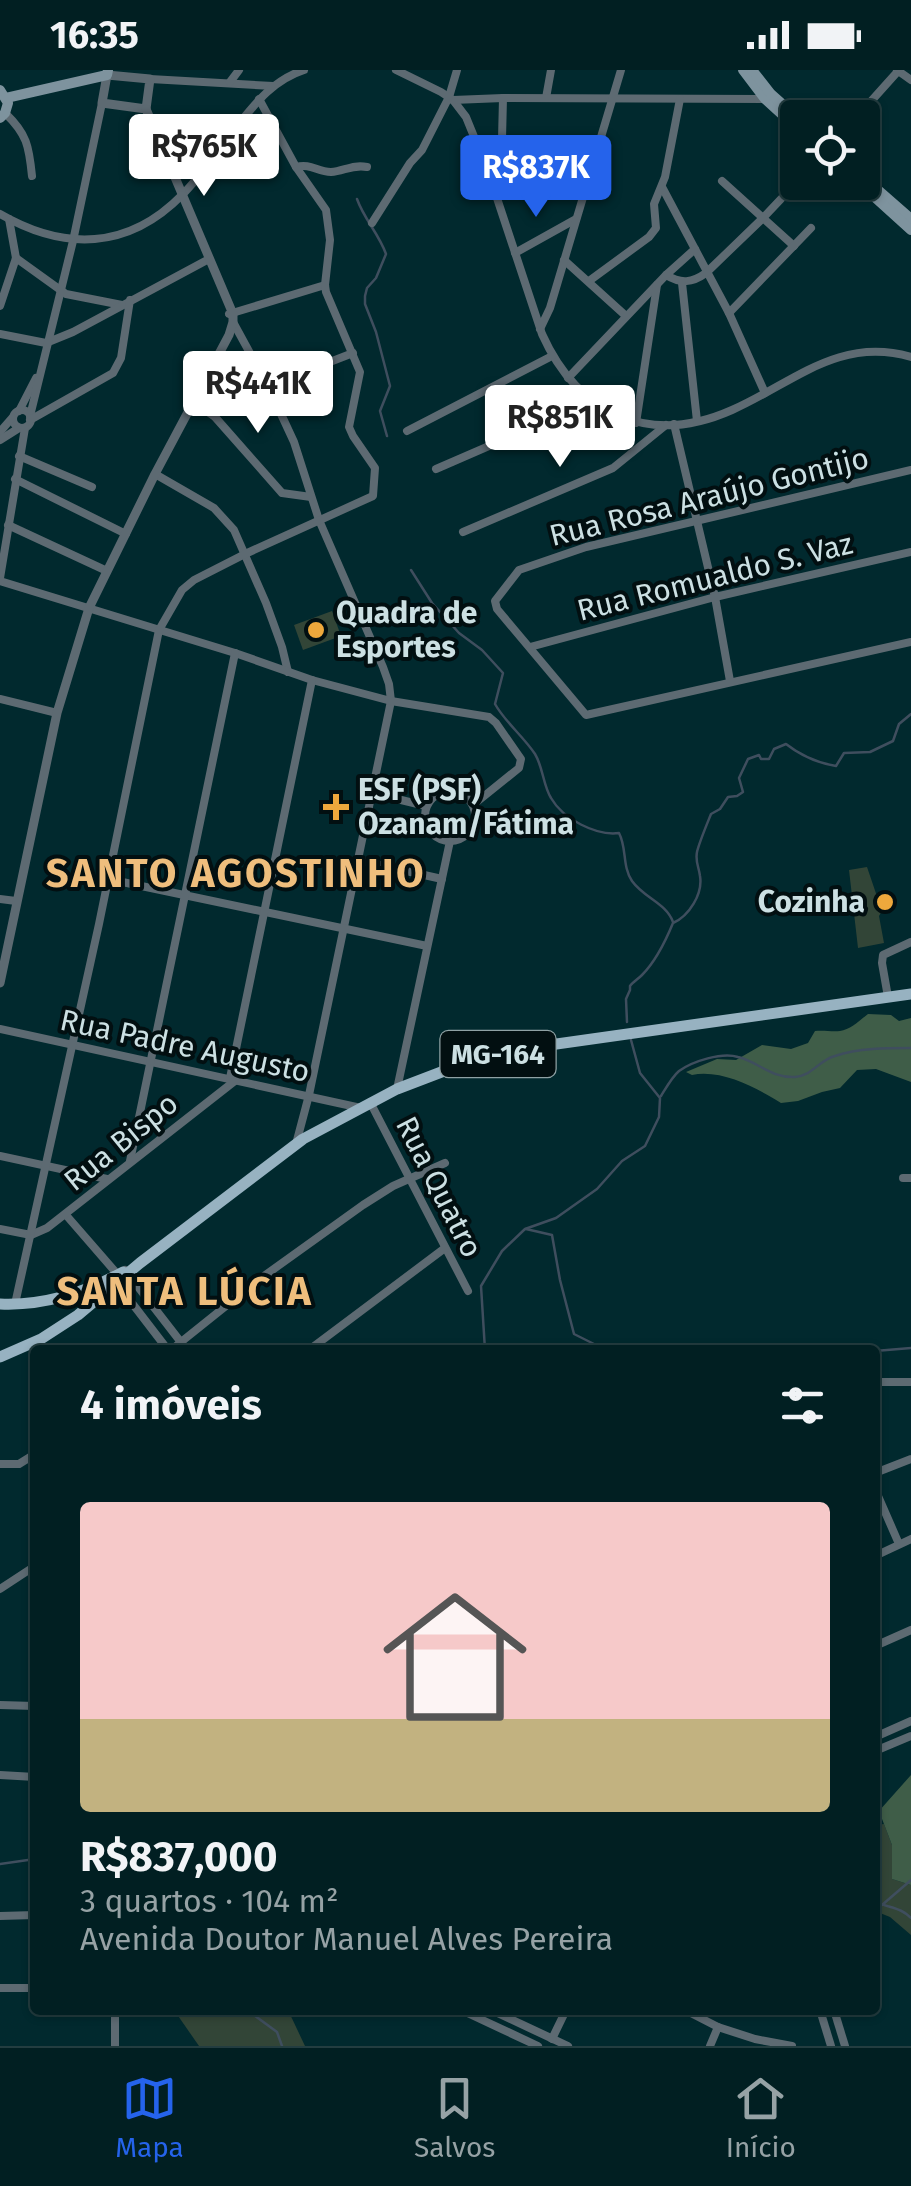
<!DOCTYPE html>
<html lang="pt">
<head>
<meta charset="utf-8">
<style>
  body { margin:0; font-family:"Fira Sans",sans-serif; background:#0b272a; color:#f1f3f6; height:100vh; display:flex; flex-direction:column; font-size:38px; white-space:nowrap }
  * { box-sizing:border-box; margin:0 }
  p { font-size:32px; color:#96a2a5 }
  .icon { flex:none; width:55px; height:55px; fill:none; stroke:currentColor; stroke-width:2; stroke-linecap:round; stroke-linejoin:round }
  .map { position:relative; flex:1; overflow:hidden }
  .panel { position:absolute; left:30px; top:1275px; width:850px; height:670px; display:flex; flex-direction:column; background:#011f22; border-radius:10px; box-shadow:0 2px 8px #0004,0 0 0 2px #233d40 }
  .panel>* { flex:none }
  .tools { position:absolute; left:780px; top:30px; display:grid; gap:20px }
  .tools a { display:grid; place-items:center; width:100px; height:100px; border-radius:10px; background:#011f22; box-shadow:0 2px 8px #0004,0 0 0 2px #233d40; font-size:50px }
  .price { position:absolute; translate:-50% -85px; padding:0 22px; border-radius:10px; background:#fff; color:#222; font-size:32px; line-height:65px; filter:drop-shadow(0 2px 5px #0008) }
  .price::after { content:''; position:absolute; left:50%; top:60px; width:30px; height:22px; margin-left:-15px; background:inherit; clip-path:polygon(0 0,100% 0,50% 100%) }
  .price.active { background:#2563eb; color:#fff }
  ul { padding:0; list-style:none }
  li { display:grid; align-content:center; gap:20px; height:530px; padding:0 50px }
  li+li { border-top:2px solid #233d40 }
  li span { display:grid; place-items:center; height:310px; border-radius:10px; color:#555 }
  li>.icon { margin-inline-start:auto }
  span .icon { width:180px; height:180px; fill:#fffc; stroke-width:1 }
  li b { font-size:42px }
  h2 { display:flex; justify-content:space-between; align-items:center; height:120px; padding:0 50px; font-size:42px }
  .status { display:flex; justify-content:space-between; align-items:center; height:70px; padding:0 50px; background:#011f22; direction:ltr }
  .status svg { height:28px; fill:currentColor }
  .menu { display:flex; justify-content:space-around; align-items:center; height:140px; border-top:2px solid #233d40; background:#011f22; font-size:28px; color:#96a2a5 }
  .menu a { display:grid; justify-items:center; gap:5px }
  .menu .active { color:#2563eb }
  .map>svg:first-child { display:block }
  .green { fill:#324537 }
  .forest { fill:#3f5d48 }
  .lines { fill:none; stroke-linecap:round; stroke-linejoin:round }
  .stream { stroke:#3f4e5e; stroke-width:2.5 }
  .minor { stroke:#5d6a72; stroke-width:8 }
  .tertiary { stroke:#5d6a72; stroke-width:9 }
  .secondary { stroke:#7e939e; stroke-width:10 }
  .primary { stroke:#97b2c1; stroke-width:11 }
  .poi-dot { fill:#eea83c; stroke:#020f11; stroke-width:4 }
  .labels { text-anchor:middle; stroke-width:8; stroke-linejoin:round; paint-order:stroke }
  .shield { fill:#020f11; stroke:#8fa1a4; stroke-width:2.5 }
  .shield-label { font-size:28px; font-weight:bold; fill:#cce0e3 }
  .street-label { font-size:30px; fill:#cce0e3; stroke:#020f11 }
  .poi-label { font-size:30px; font-weight:bold; fill:#cce0e3; stroke:#020f11; text-anchor:start }
  .district-label { font-size:40px; font-weight:bold; letter-spacing:2.5px; fill:#efbe7d; stroke:#020f11 }
</style>
</head>
<body>
<div class="status"><b>16:35</b><svg viewBox="0 0 49 12"><path d="M0 12V9h3v3zM5 12V6h3v6zM10 12V3h3v9zM15 12V0h3v12zM26 1h20v11H26zM47 4h2v5h-2z"/></svg></div>
<div class="map">
<svg width="911" height="1976" viewBox="0 0 911 1976">
  <rect width="100%" height="100%" fill="#01292e"/>
  <g class="green">
    <polygon points="332,541 341,566 303,580 294,555"/>
    <polygon points="867,797 882,841 879,846 884,873 858,878 849,800"/>
    <polygon points="884,1754 892,1775 892,1809 911,1815 911,1865 890,1847 875,1841 875,1755"/>
    <polygon points="174,1940 288,1940 305,1976 199,1976"/>
  </g>
  <g class="forest">
    <path d="M868,944l23,1 8,6 12,-3v64l-35,-13 -19,1 -17,18 -18,4 -24,9 -17,2c-24,-15 -59,-34 -89,-28l-6,-3 31,-13 19,1 26,-15 29,4 17,-6 7,-12c9,-1 17,1 25,0 10,-1 20,-11 28,-17z"/>
    <polygon points="911,1705 911,1815 892,1809 892,1775 879,1741"/>
  </g>
  <g class="lines">
    <g class="stream">
      <path d="M357,129c7,20 22,35 29,55l-10,24 -9,10 -2,8v8l11,28 14,54 -10,25 7,25"/>
      <path d="M411,500l21,33 27,30 23,17 21,23 -8,31c10,18 28,32 40,50 8,13 8,31 16,44 12,21 45,38 68,35 8,15 3,33 13,48 12,17 34,22 41,41"/>
      <path d="M627,952l-1,-23 4,-9v-4c3,-4 8,-7 12,-11 13,-13 24,-35 31,-52 16,-7 30,-29 27,-47 -1,-9 -5,-14 -3,-24 2,-9 10,-28 14,-38l9,-5 8,-12 9,-1 6,-4 -4,-14 9,-19 11,-4 2,4h8l5,-10 12,-5c14,11 32,19 50,22l8,-13 26,-1 23,-11 6,-17 12,-10"/>
      <path d="M661,1026c5,-8 11,-19 18,-25 14,-10 43,-19 59,-14 21,5 32,21 57,20 17,-1 24,-17 40,-21 24,-8 51,-8 76,-8"/>
      <polyline points="526,1159 552,1165 560,1210 574,1264 606,1280"/>
      <polyline points="485,1280 481,1216 502,1181 525,1159 556,1148 597,1119 622,1091 645,1076 659,1047 660,1028 640,1003 631,970"/>
      <polyline points="808,1280 818,1277 840,1280"/>
      <polyline points="875,1281 911,1278"/>
      <polyline points="0,1794 35,1789"/>
      <path d="M875,1831c12,7 26,6 36,17"/>
      <polyline points="882,1835 911,1810"/>
      <polyline points="247,1940 277,1962 282,1976"/>
    </g>
    <g class="minor">
      <path d="M396,0l45,22 12,8 13,17 22,54 54,163c36,80 107,113 190,76 61,-27 107,-74 179,-53"/>
      <polyline points="897,0 911,10"/>
      <polyline points="150,9 273,16"/>
      <polyline points="230,12 239,0"/>
      <polyline points="503,28 502,69 508,83"/>
      <polyline points="546,28 551,0"/>
      <polyline points="453,30 503,28 765,29"/>
      <path d="M5,43c22,21 24,33 27,63"/>
      <polyline points="856,48 899,0"/>
      <path d="M296,97c15,-4 21,5 35,5 13,-1 22,-8 36,-5"/>
      <polyline points="722,111 794,176"/>
      <polyline points="662,117 729,243 765,323"/>
      <polyline points="497,127 595,87"/>
      <path d="M0,144c64,37 128,36 182,-19 18,-18 33,-40 48,-60 22,-27 40,-54 74,-65"/>
      <polyline points="372,153 410,93 422,80 449,27 457,0"/>
      <polyline points="515,183 576,149"/>
      <polyline points="16,188 66,224 122,235"/>
      <polyline points="564,190 626,246"/>
      <path d="M666,205c15,9 26,8 40,-2l56,-54 36,-38"/>
      <polyline points="589,211 649,167 656,158 654,134 665,107 680,29"/>
      <polyline points="682,213 697,351"/>
      <polyline points="0,236 16,188 9,149"/>
      <polyline points="729,243 811,158"/>
      <polyline points="229,244 325,215"/>
      <polyline points="233,252 268,316 294,372 319,450 383,597 389,614 391,631 309,1025 296,1074"/>
      <polyline points="540,259 550,238 621,0"/>
      <polyline points="0,264 46,273 73,262 209,189"/>
      <polyline points="568,308 666,205 695,179"/>
      <polyline points="268,316 353,283"/>
      <polyline points="194,332 215,347 282,423 311,427"/>
      <circle cx="22" cy="349" r="9"/>
      <polyline points="19,341 36,308"/>
      <polyline points="30,346 73,171 102,33"/>
      <polyline points="30,350 113,303 121,288 130,230"/>
      <polyline points="636,353 657,215"/>
      <polyline points="674,354 715,527 730,611"/>
      <polyline points="407,361 552,286"/>
      <polyline points="0,362 12,348"/>
      <polyline points="0,370 19,358"/>
      <polyline points="19,386 92,417"/>
      <polyline points="436,399 593,331"/>
      <polyline points="911,400 586,477 519,500 495,531 497,539 586,645 911,572"/>
      <polyline points="155,404 214,438 234,460 266,533 282,577 288,602"/>
      <polyline points="15,409 126,464"/>
      <polyline points="8,455 107,501"/>
      <polyline points="463,462 613,398 666,355"/>
      <polyline points="0,508 25,358"/>
      <polyline points="0,511 235,583 312,610 391,631 489,647 496,653 521,689 519,698 473,735"/>
      <polyline points="530,577 715,527 911,482"/>
      <polyline points="0,629 57,643"/>
      <circle cx="450" cy="746" r="25"/>
      <polyline points="372,723 426,736"/>
      <polyline points="357,790 442,809"/>
      <polyline points="108,809 427,876"/>
      <polyline points="0,829 16,831"/>
      <polyline points="888,927 882,893 883,885 911,872"/>
      <polyline points="0,959 361,1038"/>
      <polyline points="230,1008 312,610"/>
      <polyline points="397,1019 450,771"/>
      <polyline points="370,1032 468,1221"/>
      <polyline points="0,1086 107,1109"/>
      <polyline points="130,1091 235,583"/>
      <polyline points="903,1108 911,1108"/>
      <polyline points="66,1145 119,1206"/>
      <polyline points="0,1159 31,1165 47,1158 236,1010"/>
      <polyline points="125,1200 187,1280"/>
      <polyline points="115,1211 168,1280"/>
      <polyline points="15,1234 99,854 159,560 182,520 194,510 245,484 373,426 375,398 353,366 349,357 360,302 326,222 325,215 330,170 326,140 296,97 259,29"/>
      <polyline points="171,1280 257,1211 363,1135 393,1116 445,1093"/>
      <polyline points="309,1280 445,1178"/>
      <polyline points="875,1312 911,1312"/>
      <polyline points="0,1394 19,1394 35,1384"/>
      <polyline points="875,1403 911,1389"/>
      <polyline points="875,1419 899,1474"/>
      <polyline points="875,1486 911,1469"/>
      <polyline points="0,1519 35,1496"/>
      <polyline points="875,1576 911,1560"/>
      <polyline points="0,1635 35,1636"/>
      <polyline points="33,1636 35,1613"/>
      <polyline points="875,1667 911,1651"/>
      <polyline points="875,1681 911,1666"/>
      <polyline points="0,1705 35,1707"/>
      <polyline points="0,1846 35,1845"/>
      <polyline points="0,1918 35,1918"/>
      <polyline points="461,1940 538,1976"/>
      <polyline points="491,1940 568,1976"/>
      <polyline points="685,1940 718,1957 755,1969 792,1976"/>
      <polyline points="820,1940 831,1976"/>
      <polyline points="834,1940 845,1976"/>
      <polyline points="552,1969 566,1940"/>
      <polyline points="115,1976 115,1940"/>
      <polyline points="710,1976 718,1957"/>
    </g>
    <g class="tertiary">
      <polygon points="107,5 150,9 146,39 102,33"/>
      <polyline points="0,913 57,643 89,538 155,404 229,265 233,252 233,244 146,39"/>
    </g>
    <g class="secondary">
      <polyline points="743,0 765,29 798,59"/>
      <polyline points="752,0 771,24 798,48"/>
      <polyline points="0,20 8,33 5,43 0,48"/>
      <polyline points="6,28 107,5 108,0"/>
      <polyline points="862,106 911,149"/>
      <polyline points="858,112 911,160"/>
    </g>
    <g class="primary">
      <path d="M0,1234c43,2 86,-12 123,-32"/>
      <polyline points="0,1287 41,1269 78,1245 140,1193 303,1069 397,1019 465,993 514,980 911,924"/>
    </g>
  </g>
  <g class="poi-dot">
    <circle cx="316" cy="560" r="10"/>
    <path d="M331 722h10v10h10v10h-10v10h-10v-10h-10v-10h10z"/>
    <circle cx="885" cy="832" r="10"/>
  </g>
  <g class="labels">
    <rect class="shield" x="440.5" y="961" width="115" height="46" rx="8"/>
    <g class="shield-label">
      <text x="498" y="994">MG-164</text>
    </g>
    <g class="street-label">
      <text transform="translate(709 427) rotate(-14)" y="10">Rua Rosa Araújo Gontijo</text>
      <text transform="translate(715 507) rotate(-14)" y="10">Rua Romualdo S. Vaz</text>
      <text transform="translate(185 976) rotate(12)" y="10">Rua Padre Augusto</text>
      <text transform="translate(121 1072) rotate(-39)" y="10">Rua Bispo</text>
      <text transform="translate(439 1117) rotate(63)" y="10">Rua Quatro</text>
    </g>
    <g class="poi-label">
      <text x="336" y="553">Quadra de<tspan x="336" dy="34">Esportes</tspan></text>
      <text x="358" y="730">ESF (PSF)<tspan x="358" dy="34">Ozanam/Fátima</tspan></text>
      <text x="865" y="842" text-anchor="end">Cozinha</text>
    </g>
    <g class="district-label">
      <text x="236" y="817">SANTO AGOSTINHO</text>
      <text x="185" y="1235">SANTA LÚCIA</text>
    </g>
  </g>
</svg>
<div class="tools">
<a><svg class="icon" aria-label="locate" viewBox="0 0 24 24"><circle cx="12" cy="12" r="6"/><path d="M12 2v4M12 18v4M2 12h4M18 12h4"/></svg></a>
</div>
<b class="price" style="left:204px;top:129px">R$765K</b>
<b class="price active" style="left:536px;top:150px">R$837K</b>
<b class="price" style="left:258px;top:366px">R$441K</b>
<b class="price" style="left:560px;top:400px">R$851K</b>
<section class="panel">
<h2>4 imóveis<svg class="icon" aria-label="filters" viewBox="0 0 24 24"><path d="M4 7h16M4 17h16"/><circle cx="9" cy="7" r="2"/><circle cx="15" cy="17" r="2"/></svg></h2>
<ul>
<li><span style="background:linear-gradient(#f6c9c9 70%,#c2b280 0)"><svg class="icon" aria-label="home" viewBox="0 0 24 24"><path d="M3 11l9-7 9 7M6 9v11h12V9"/></svg></span><div><b>R$837,000</b><p>3 quartos · 104 m²</p><p>Avenida Doutor Manuel Alves Pereira</p></div></li>
</ul>
</section>
</div>
<nav class="menu">
<a class="active"><svg class="icon" aria-label="map" viewBox="0 0 24 24"><path d="M3 6l6-2 6 2 6-2v14l-6 2-6-2-6 2zM9 4v14M15 6v14"/></svg>Mapa</a>
<a><svg class="icon" aria-label="saved" viewBox="0 0 24 24"><path d="M7 4h10v16l-5-4-5 4z"/></svg>Salvos</a>
<a><svg class="icon" aria-label="home" viewBox="0 0 24 24"><path d="M3 11l9-7 9 7M6 9v11h12V9"/></svg>Início</a>
</nav>
</body>
</html>
